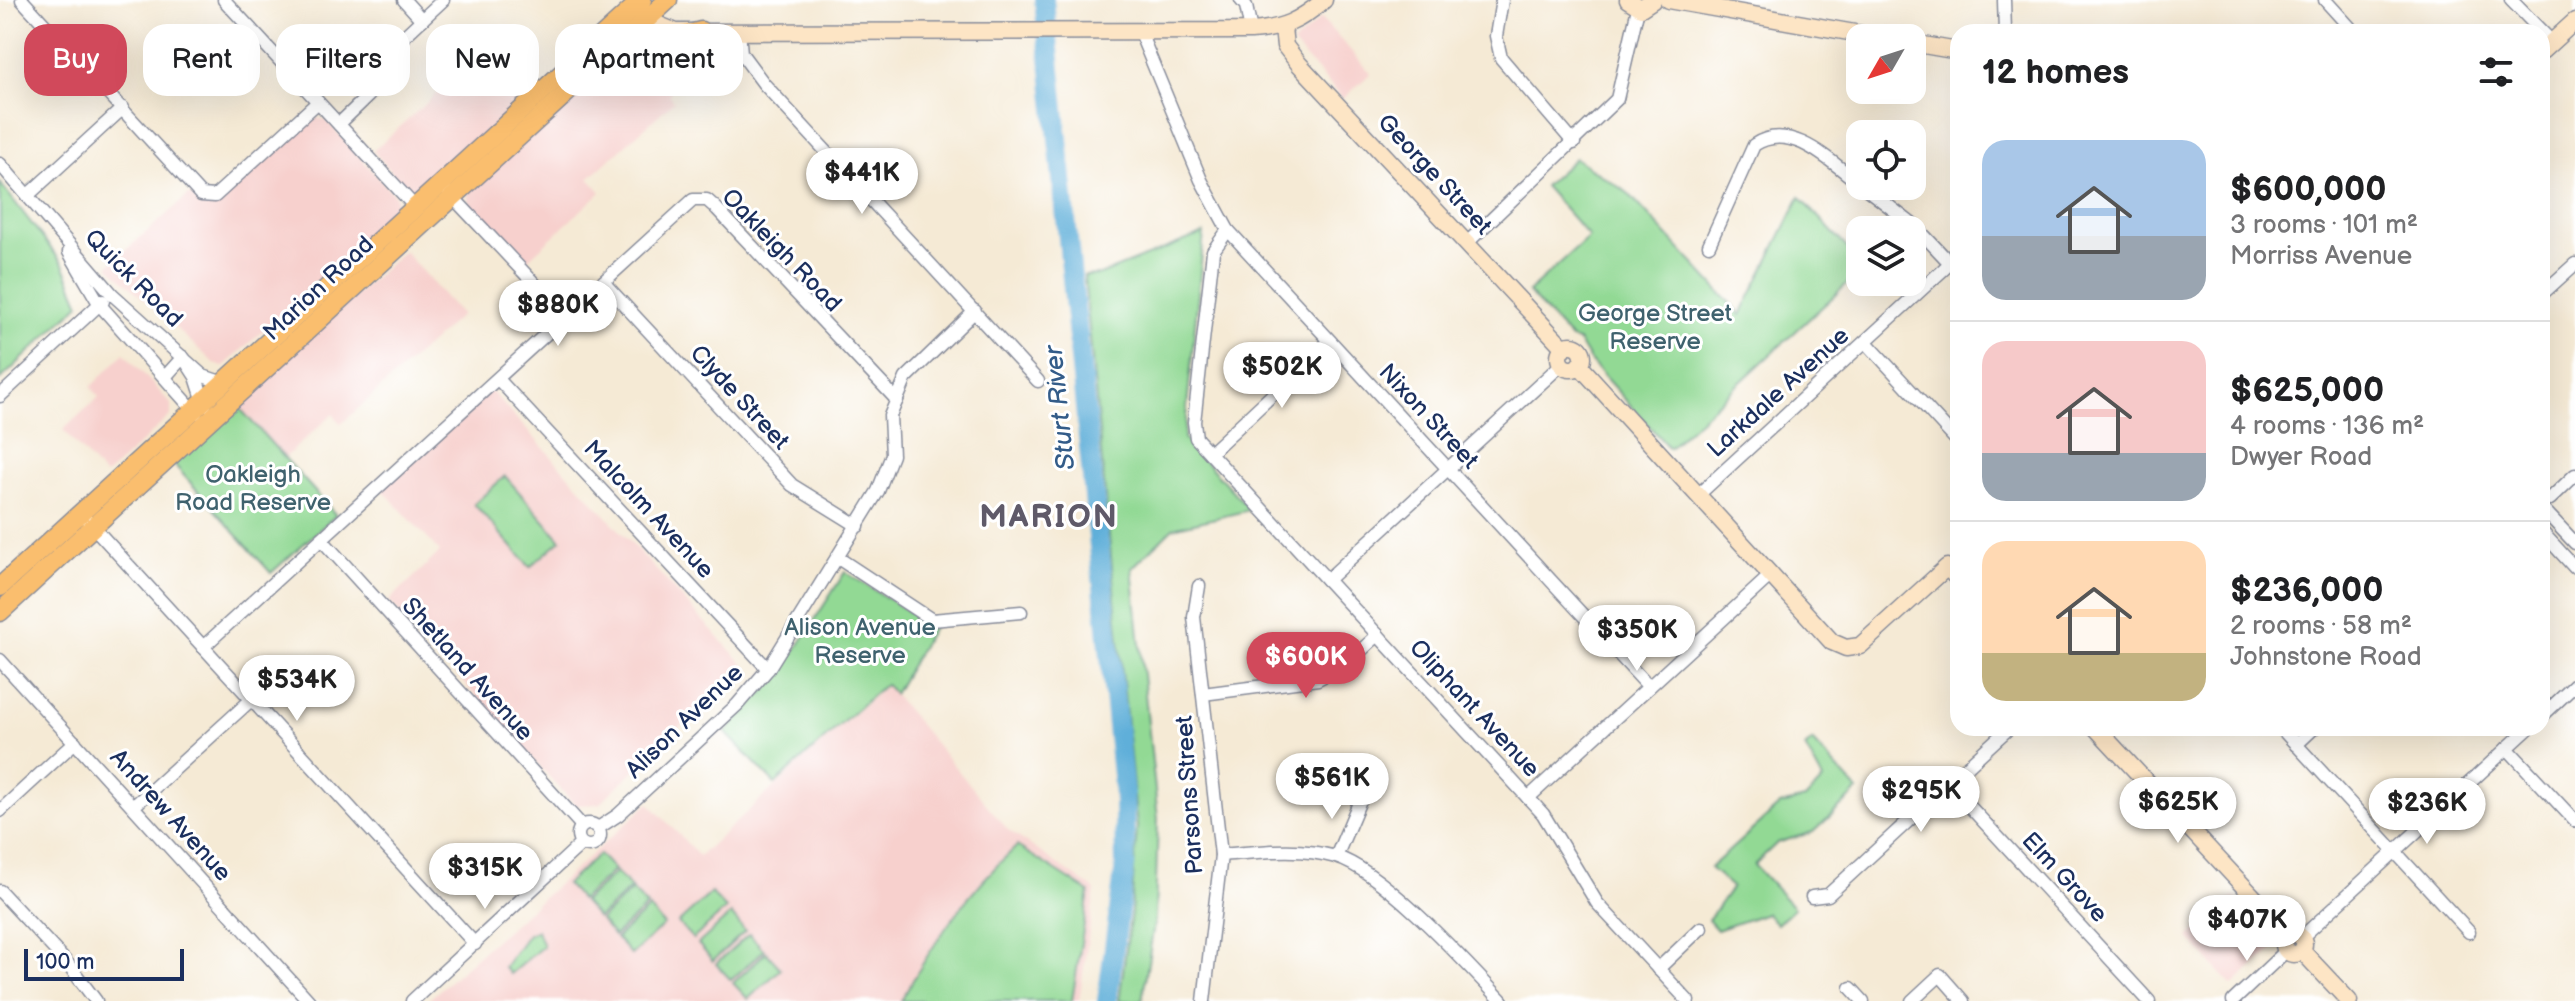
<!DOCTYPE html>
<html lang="en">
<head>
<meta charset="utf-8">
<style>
  body { margin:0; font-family:"Balsamiq Sans",sans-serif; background:#f2f2f2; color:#202124; height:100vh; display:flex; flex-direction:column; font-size:30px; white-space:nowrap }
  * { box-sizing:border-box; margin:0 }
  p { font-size:26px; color:#757577 }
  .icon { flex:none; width:44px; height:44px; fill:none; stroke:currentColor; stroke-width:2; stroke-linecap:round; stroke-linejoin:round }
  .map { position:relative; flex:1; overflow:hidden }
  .side { position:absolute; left:1950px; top:24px; width:600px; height:712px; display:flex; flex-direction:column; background:#fff; border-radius:24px; box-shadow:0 8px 32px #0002 }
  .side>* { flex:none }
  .top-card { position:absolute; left:24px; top:24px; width:760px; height:72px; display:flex; gap:16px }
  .needle { width:52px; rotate:231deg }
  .fabs { position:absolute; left:1846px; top:24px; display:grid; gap:16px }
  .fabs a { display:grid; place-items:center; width:80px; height:80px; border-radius:16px; background:#fff; box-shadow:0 8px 32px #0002; font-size:40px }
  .scale { position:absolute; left:24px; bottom:20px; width:160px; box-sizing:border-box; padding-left:8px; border:4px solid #1b2f5e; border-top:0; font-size:22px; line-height:28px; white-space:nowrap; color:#1b2f5e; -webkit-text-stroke:6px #fff; paint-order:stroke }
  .price { position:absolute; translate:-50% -68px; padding:0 18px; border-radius:28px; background:#fff; color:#222; font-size:26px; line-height:52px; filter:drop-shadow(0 2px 4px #0008) }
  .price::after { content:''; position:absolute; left:50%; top:48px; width:24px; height:18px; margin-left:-12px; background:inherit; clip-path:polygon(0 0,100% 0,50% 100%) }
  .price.selected { background:#d1495b; color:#fff }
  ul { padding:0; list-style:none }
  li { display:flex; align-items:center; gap:24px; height:200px; padding:0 32px }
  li+li { border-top:2px solid #e0e0e0 }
  li span { display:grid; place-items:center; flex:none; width:224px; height:160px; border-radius:24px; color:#555 }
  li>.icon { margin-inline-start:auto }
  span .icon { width:96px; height:96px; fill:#fffc; stroke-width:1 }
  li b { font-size:34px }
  h2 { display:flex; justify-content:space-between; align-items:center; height:96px; padding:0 32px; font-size:34px }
  .pill { padding:0 28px; border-radius:24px; background:#fff; box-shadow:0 8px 32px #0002; font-size:28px; line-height:72px }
  .pill.selected { background:#d1495b; color:#fff }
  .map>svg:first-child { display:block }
  .built { fill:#f7d0cd }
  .green { fill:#92d994; stroke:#568479; stroke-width:2 }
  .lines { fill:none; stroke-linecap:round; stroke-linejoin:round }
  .river { stroke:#5fafd9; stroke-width:20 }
  .street-casing { stroke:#888c9a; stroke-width:15 }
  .secondary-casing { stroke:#888c9a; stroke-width:19 }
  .primary-casing { stroke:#888c9a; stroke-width:21 }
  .street { stroke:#fff; stroke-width:12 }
  .secondary { stroke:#fde5c5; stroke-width:16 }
  .primary { stroke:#fabe6e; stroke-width:18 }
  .labels { text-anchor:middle; stroke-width:6; stroke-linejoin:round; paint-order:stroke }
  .street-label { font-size:24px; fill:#1b2f5e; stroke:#fff }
  .park-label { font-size:24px; fill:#3f626e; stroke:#fff }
  .water-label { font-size:26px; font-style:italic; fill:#335c89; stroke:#fff }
  .district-label { font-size:32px; font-weight:bold; letter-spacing:2px; fill:#5f5a69; stroke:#fff }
</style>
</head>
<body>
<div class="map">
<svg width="2575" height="1001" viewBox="0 0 2575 1001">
  <rect width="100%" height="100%" fill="#fff"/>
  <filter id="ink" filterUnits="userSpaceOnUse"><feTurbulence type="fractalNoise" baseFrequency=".0125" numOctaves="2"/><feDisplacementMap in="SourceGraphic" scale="16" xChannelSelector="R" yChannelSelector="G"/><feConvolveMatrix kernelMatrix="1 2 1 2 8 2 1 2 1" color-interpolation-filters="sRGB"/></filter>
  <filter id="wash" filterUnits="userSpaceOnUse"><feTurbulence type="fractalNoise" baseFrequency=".006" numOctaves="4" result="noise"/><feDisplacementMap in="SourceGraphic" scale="32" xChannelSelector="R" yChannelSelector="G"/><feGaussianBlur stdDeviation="1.8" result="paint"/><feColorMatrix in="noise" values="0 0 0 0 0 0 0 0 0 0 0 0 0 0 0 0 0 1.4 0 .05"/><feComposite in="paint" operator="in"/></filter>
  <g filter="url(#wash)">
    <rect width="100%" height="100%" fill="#f5ead5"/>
    <g class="built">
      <polygon points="1321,18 1371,73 1343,99 1293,44"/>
      <polygon points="492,44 534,90 421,192 407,189 373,151"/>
      <polygon points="688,47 669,95 674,101 589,178 601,192 524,263 468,202 468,190 625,49"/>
      <polygon points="312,117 326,120 396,197 395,210 223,367 215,364 108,266 190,194 198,203 215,202"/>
      <polygon points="404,251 461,315 341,424 333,414 284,458 236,404"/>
      <polygon points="124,353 171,404 171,415 105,476 63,430 99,397 91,387"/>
      <polygon points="490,390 744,665 599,804 575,805 389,601 440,552 381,488"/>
      <polygon points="886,685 1008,830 1095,890 1079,1001 427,1001 649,803 699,856"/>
      <polygon points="2234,897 2278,945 2232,986 2189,938"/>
    </g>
    <g class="green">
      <polygon points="1575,158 1628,193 1741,315 1800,197 1860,262 1860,272 1669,448 1590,361 1578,341 1571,339 1528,292 1589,237 1544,186"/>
      <polygon points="0,183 63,264 80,304 0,380"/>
      <polygon points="1204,233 1184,438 1250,510 1173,528 1132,568 1158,819 1155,918 1142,1001 1119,1001 1131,912 1137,827 1084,276 1100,275"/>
      <polygon points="236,404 336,515 271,573 171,461"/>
      <polygon points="505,476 561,540 530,567 474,504"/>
      <polygon points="845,572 933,627 894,694 885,684 775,784 725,732 779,676"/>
      <polygon points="1812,741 1858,791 1813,832 1777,843 1754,865 1794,908 1777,924 1766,913 1717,930 1708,920 1732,887 1710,868 1780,805 1805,799 1823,780 1805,747"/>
      <path d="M1017,846l72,46 -17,109h-171c32,-58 66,-109 116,-155z"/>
      <polygon points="599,854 614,870 581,900 566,884"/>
      <polygon points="616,872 631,888 598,918 583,902"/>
      <polygon points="632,890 647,906 614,936 600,920"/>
      <polygon points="711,893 726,909 693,939 678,923"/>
      <polygon points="649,908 664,925 631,955 616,938"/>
      <polygon points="731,914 745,931 713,961 698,944"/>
      <polygon points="537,930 543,946 510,974 504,967 528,934"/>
      <polygon points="749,934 764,950 731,980 716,964"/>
      <polygon points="766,952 781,969 748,999 733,983"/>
    </g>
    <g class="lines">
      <polyline class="river" points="1044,0 1124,795 1125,865 1107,1001"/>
    </g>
  </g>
  <g filter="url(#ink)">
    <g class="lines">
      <g class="street-casing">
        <g id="street">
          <polyline points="22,0 201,195 215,196 318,102"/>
          <polyline points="224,0 415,207"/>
          <polyline points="404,0 422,20"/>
          <polyline points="1241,0 1246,6 1251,31"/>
          <polyline points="1502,0 1496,36 1501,58 1574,143"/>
          <polyline points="2004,0 2005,32"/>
          <polyline points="2325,0 2354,32"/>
          <polyline points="2511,0 2552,42"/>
          <polyline points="1139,30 1201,180 1228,230 1649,687"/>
          <polyline points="739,31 741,53 764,84 1038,381"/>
          <polyline points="339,124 369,95 397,43 443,0"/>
          <polyline points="0,164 112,294 203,376 224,383"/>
          <polyline points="1863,186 1917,228 1950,263"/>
          <polyline points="449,193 565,316"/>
          <polyline points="27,196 123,108"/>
          <polyline points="1228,230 1213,251 1194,422 1196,438 1543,814 1597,903 1688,1001"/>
          <polyline points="1467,243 1617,99 1638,8"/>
          <path d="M1709,245l45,-100c37,-25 77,17 106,39"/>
          <polyline points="69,252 100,305 196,413"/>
          <polyline points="603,282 792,485 858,526"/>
          <polyline points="2542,294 2575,264"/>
          <polyline points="1866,342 1958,442"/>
          <polyline points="165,377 183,357 196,377 205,405"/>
          <polyline points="498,379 768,669"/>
          <polyline points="0,396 103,301"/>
          <polyline points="1210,453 1330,341"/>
          <polyline points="1698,495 1958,256"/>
          <polyline points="2550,499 2575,475"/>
          <polyline points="2542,508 2575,543"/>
          <polyline points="88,521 475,944"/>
          <polyline points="2542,532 2575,568"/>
          <polyline points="323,541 582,826"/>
          <polyline points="838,558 932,620 1021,612"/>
          <polyline points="1327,580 1562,364"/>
          <polyline points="1199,586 1194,617 1221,855 1204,1001"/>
          <polyline points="203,647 693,200 707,200 717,209 897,400"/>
          <polyline points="0,660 309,1001"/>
          <polyline points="1203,694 1318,679 1346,664 1378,635"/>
          <polyline points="2542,716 2575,685"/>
          <polyline points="2281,728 2469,932"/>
          <polyline points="2296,745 2314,728"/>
          <polyline points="2507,748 2575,821"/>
          <polyline points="1949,784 2149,1001"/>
          <polyline points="1528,798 1771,575"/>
          <polyline points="134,806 251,700"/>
          <polyline points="0,811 75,742"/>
          <circle cx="589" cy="835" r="11"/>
          <polyline points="598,828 618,815 737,705 768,669 878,491 892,455 890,416 906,378 975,311"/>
          <path d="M1221,855c38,-3 77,-9 115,2 47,14 131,107 166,144"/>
          <polyline points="1336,857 1361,798"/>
          <polyline points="0,891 68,964 96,1001"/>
          <polyline points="1812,897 1828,895 2009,728"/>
          <polyline points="2302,937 2529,728"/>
          <polyline points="1658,969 1701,928"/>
          <polyline points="1851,988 1863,1001"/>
          <polyline points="412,1001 581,844"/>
          <polyline points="1912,1001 1940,975 1963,1001"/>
          <polyline points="2233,1001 2286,951"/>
        </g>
      </g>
      <g class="secondary-casing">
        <g id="secondary">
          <polyline points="1628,0 1641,8 1653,0"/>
          <polyline points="1668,0 1883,38"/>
          <path d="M642,10l17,15 17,7 575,-1c31,-2 49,-10 73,-31"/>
          <polyline points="1283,28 1285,46 1299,64 1564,348"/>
          <polyline points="1912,43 1958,51"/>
          <polyline points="2542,51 2575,21"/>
          <circle cx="1571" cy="357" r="12"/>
          <polyline points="1579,365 1832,642 1846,648 1860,646 1947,567 1958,579"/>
          <polyline points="2096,728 2289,935"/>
          <circle cx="2294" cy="944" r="10"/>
          <polyline points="2302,951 2349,1001"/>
        </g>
      </g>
      <g class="primary-casing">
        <g id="primary">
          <polyline points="634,31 671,39 701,31"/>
          <polyline points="0,587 642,0"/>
          <polyline points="0,612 668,0"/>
        </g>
      </g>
      <use href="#street" class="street"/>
      <use href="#secondary" class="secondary"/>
      <use href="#primary" class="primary"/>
    </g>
  </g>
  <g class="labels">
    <g class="street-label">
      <text transform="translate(1435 174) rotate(47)" y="8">George Street</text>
      <text transform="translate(782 250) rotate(46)" y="8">Oakleigh Road</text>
      <text transform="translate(134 278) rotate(45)" y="8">Quick Road</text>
      <text transform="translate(318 288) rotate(-43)" y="8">Marion Road</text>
      <text transform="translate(1778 392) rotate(-42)" y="8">Larkdale Avenue</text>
      <text transform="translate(740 397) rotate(47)" y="8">Clyde Street</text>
      <text transform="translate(1429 416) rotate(47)" y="8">Nixon Street</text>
      <text transform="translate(649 509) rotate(47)" y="8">Malcolm Avenue</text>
      <text transform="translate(468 669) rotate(48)" y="8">Shetland Avenue</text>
      <text transform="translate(1475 708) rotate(47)" y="8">Oliphant Avenue</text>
      <text transform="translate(684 721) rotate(-44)" y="8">Alison Avenue</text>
      <text transform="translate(1189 795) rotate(-94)" y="8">Parsons Street</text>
      <text transform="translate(171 815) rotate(48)" y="8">Andrew Avenue</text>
      <text transform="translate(2065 877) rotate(47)" y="8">Elm Grove</text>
    </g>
    <g class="park-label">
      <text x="1655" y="321">George Street<tspan x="1655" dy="28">Reserve</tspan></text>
      <text x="253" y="482">Oakleigh<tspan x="253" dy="28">Road Reserve</tspan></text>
      <text x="860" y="635">Alison Avenue<tspan x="860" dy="28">Reserve</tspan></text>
    </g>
    <g class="water-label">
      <text transform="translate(1059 408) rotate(-96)" y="9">Sturt River</text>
    </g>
    <g class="district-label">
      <text x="1049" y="527">MARION</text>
    </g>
  </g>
</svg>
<div class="fabs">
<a><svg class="needle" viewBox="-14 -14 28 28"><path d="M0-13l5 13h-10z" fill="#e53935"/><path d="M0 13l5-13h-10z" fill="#757577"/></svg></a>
<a><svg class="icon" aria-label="locate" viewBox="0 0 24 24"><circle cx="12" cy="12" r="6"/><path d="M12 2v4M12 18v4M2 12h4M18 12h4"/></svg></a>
<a><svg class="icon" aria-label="layers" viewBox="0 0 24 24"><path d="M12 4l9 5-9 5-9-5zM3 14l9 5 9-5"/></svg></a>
</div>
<div class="scale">100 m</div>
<b class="price" style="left:862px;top:216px">$441K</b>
<b class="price" style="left:558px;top:348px">$880K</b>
<b class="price" style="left:1282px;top:410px">$502K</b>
<b class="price" style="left:1637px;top:673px">$350K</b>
<b class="price selected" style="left:1306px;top:700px">$600K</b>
<b class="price" style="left:297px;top:723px">$534K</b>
<b class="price" style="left:1332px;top:821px">$561K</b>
<b class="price" style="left:1921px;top:834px">$295K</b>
<b class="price" style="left:2178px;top:845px">$625K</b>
<b class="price" style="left:2427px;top:846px">$236K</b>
<b class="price" style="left:485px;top:911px">$315K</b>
<b class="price" style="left:2247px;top:963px">$407K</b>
<div class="top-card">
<a class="pill selected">Buy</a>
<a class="pill">Rent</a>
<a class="pill">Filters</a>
<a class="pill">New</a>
<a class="pill">Apartment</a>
</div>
<section class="side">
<h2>12 homes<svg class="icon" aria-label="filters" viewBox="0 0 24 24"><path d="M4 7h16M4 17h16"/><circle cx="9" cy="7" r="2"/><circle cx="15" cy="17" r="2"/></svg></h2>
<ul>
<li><span style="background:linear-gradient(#a9c7e8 60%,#9aa5b1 0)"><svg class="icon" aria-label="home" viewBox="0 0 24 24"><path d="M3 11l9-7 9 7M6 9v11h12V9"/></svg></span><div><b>$600,000</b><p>3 rooms · 101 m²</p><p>Morriss Avenue</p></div></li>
<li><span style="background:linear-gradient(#f6c9c9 70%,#9aa5b1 0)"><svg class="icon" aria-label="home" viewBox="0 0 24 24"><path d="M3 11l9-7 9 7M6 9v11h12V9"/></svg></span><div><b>$625,000</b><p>4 rooms · 136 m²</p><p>Dwyer Road</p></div></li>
<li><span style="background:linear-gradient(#ffd9b3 70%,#c2b280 0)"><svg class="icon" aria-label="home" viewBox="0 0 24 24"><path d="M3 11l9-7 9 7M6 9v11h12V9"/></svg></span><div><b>$236,000</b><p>2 rooms · 58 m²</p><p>Johnstone Road</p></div></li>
</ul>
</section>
</div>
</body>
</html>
